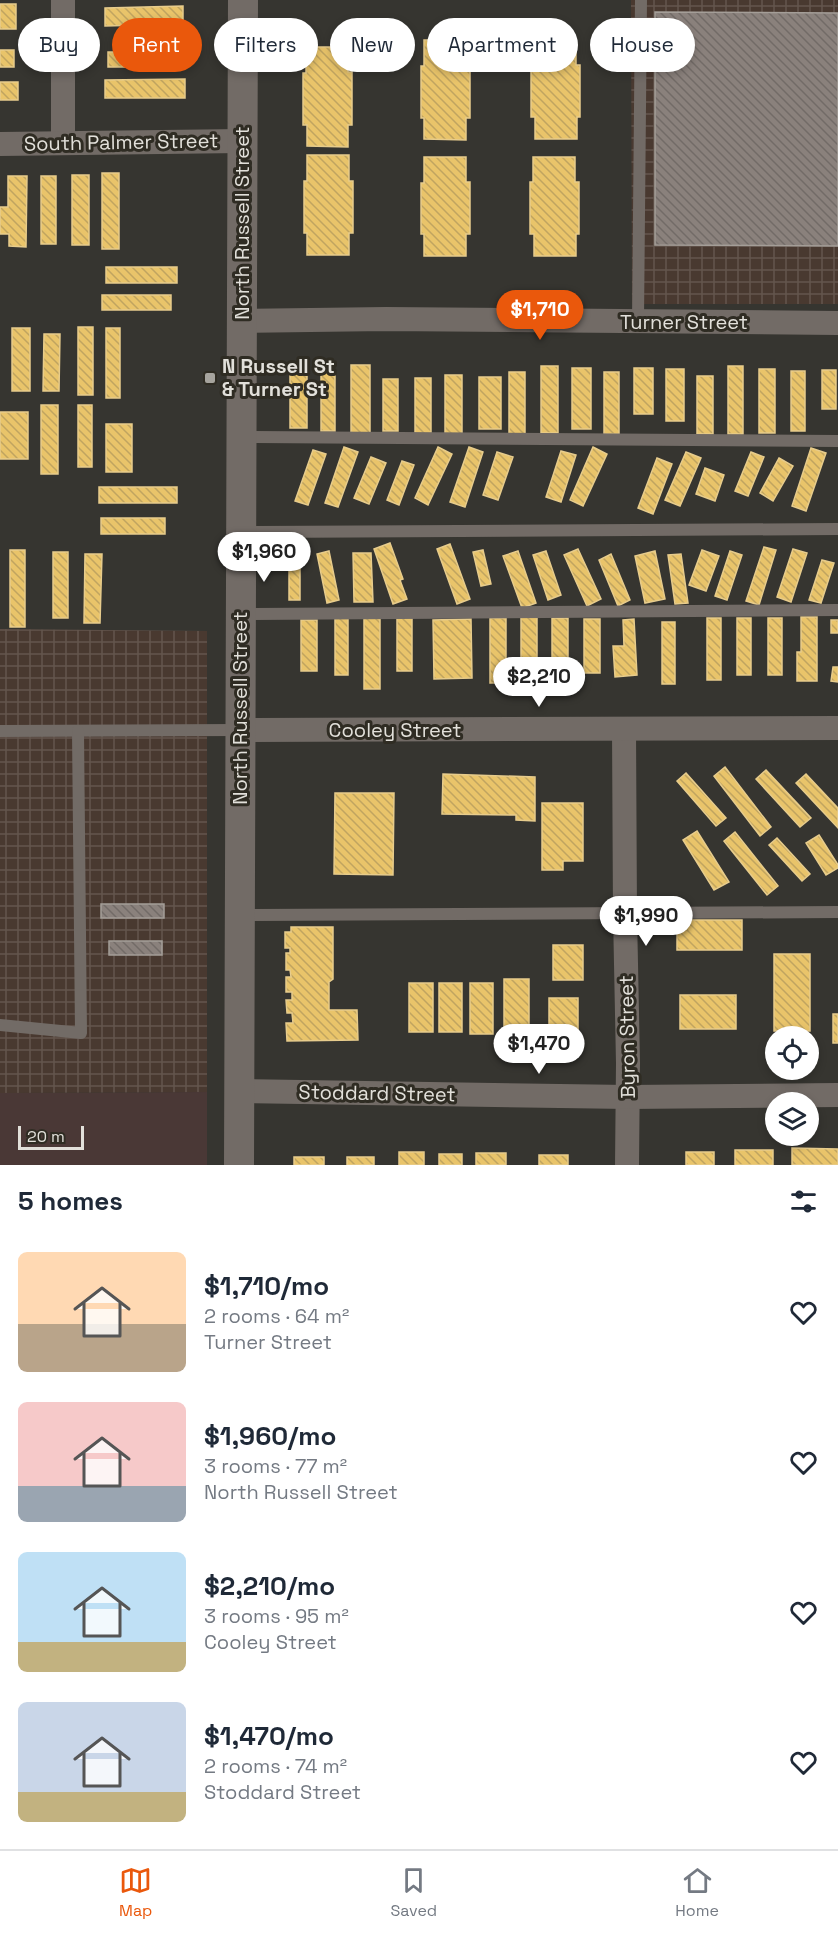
<!DOCTYPE html>
<html lang="en">
<head>
<meta charset="utf-8">
<style>
  body { margin:0; font-family:"Space Grotesk",sans-serif; background:#f2f2f3; color:#1f2937; height:100vh; display:flex; flex-direction:column; font-size:22px; white-space:nowrap }
  * { box-sizing:border-box; margin:0 }
  p { font-size:20px; color:#747a83 }
  .icon { flex:none; width:33px; height:33px; fill:none; stroke:currentColor; stroke-width:2; stroke-linecap:round; stroke-linejoin:round }
  .map { position:relative; height:1165px; overflow:hidden }
  .side { display:flex; flex-direction:column; background:#fff; flex:1 }
  .side>* { flex:none }
  .banner { position:absolute; left:18px; top:18px; width:802px; height:54px; display:flex; gap:12px }
  .tools { position:absolute; left:765px; top:1026px; display:grid; gap:12px }
  .tools a { display:grid; place-items:center; width:54px; height:54px; border-radius:50%; background:#fff; box-shadow:0 3px 9px #0003; font-size:30px }
  .scale { position:absolute; left:18px; bottom:15px; width:66px; box-sizing:border-box; padding-left:6px; border:3px solid #e2e0da; border-top:0; font-size:16px; line-height:21px; white-space:nowrap; color:#e2e0da; -webkit-text-stroke:4px #2f2c23; paint-order:stroke }
  .price { position:absolute; translate:-50% -51px; padding:0 14px; border-radius:21px; background:#fff; color:#222; font-size:20px; line-height:39px; filter:drop-shadow(0 2px 3px #0008) }
  .price::after { content:''; position:absolute; left:50%; top:36px; width:18px; height:14px; margin-left:-9px; background:inherit; clip-path:polygon(0 0,100% 0,50% 100%) }
  .price.on { background:#ea580c; color:#fff }
  ul { padding:0; list-style:none }
  li { display:flex; align-items:center; gap:18px; height:150px; padding:0 18px }
  li span { display:grid; place-items:center; flex:none; width:168px; height:120px; border-radius:9px; color:#555 }
  li>.icon { margin-inline-start:auto }
  span .icon { width:72px; height:72px; fill:#fffc; stroke-width:1 }
  li b { font-size:26px }
  h2 { display:flex; justify-content:space-between; align-items:center; height:72px; padding:0 18px; font-size:26px }
  .tag { padding:0 21px; border-radius:27px; background:#fff; box-shadow:0 3px 9px #0003; font-size:21px; line-height:54px }
  .tag.on { background:#ea580c; color:#fff }
  .dock { display:flex; justify-content:space-around; align-items:center; height:84px; border-top:2px solid #e0e1e3; background:#fff; font-size:16px; color:#747a83 }
  .dock a { display:grid; justify-items:center; gap:3px }
  .dock .on { color:#ea580c }
  .map>svg:first-child { display:block }
  .commercial { fill:#4a3836 }
  .industrial { fill:url(#industrial-grid) }
  .homes { fill:url(#homes-back-hatch); stroke:#e7cc8c; stroke-width:1.5 }
  .industry { fill:url(#industry-back-hatch); stroke:#a49e98; stroke-width:1.5 }
  .lines { fill:none; stroke-linecap:round; stroke-linejoin:round }
  .service { stroke:#726b66; stroke-width:12 }
  .minor { stroke:#726b66; stroke-width:24 }
  .tertiary { stroke:#726b66; stroke-width:30 }
  .poi-dot { fill:#a6a49e; stroke:#2f2c23; stroke-width:2 }
  .labels { text-anchor:middle; stroke-width:6; stroke-linejoin:round; paint-order:stroke }
  .street-label { font-size:20px; fill:#e2e0da; stroke:#2f2c23 }
  .poi-label { font-size:20px; font-weight:bold; fill:#e2e0da; stroke:#2f2c23; text-anchor:start }
</style>
</head>
<body>
<div class="map">
<svg width="838" height="1165" viewBox="0 0 838 1165">
  <defs>
    <pattern id="industrial-grid" width="8" height="8" patternUnits="userSpaceOnUse" patternTransform="scale(1.5)"><rect width="8" height="8" fill="#493930"/><path d="M0 4h8M4 0v8" fill="none" stroke="#63554d"/></pattern>
    <pattern id="homes-back-hatch" width="6" height="6" patternUnits="userSpaceOnUse" patternTransform="scale(1.5)"><rect width="6" height="6" fill="#e9c46a"/><path d="M-1 5l2 2M0 0l6 6M5-1l2 2" fill="none" stroke="#c0a460"/></pattern>
    <pattern id="industry-back-hatch" width="6" height="6" patternUnits="userSpaceOnUse" patternTransform="scale(1.5)"><rect width="6" height="6" fill="#8a817c"/><path d="M-1 5l2 2M0 0l6 6M5-1l2 2" fill="none" stroke="#726b67"/></pattern>
  </defs>
  <rect width="100%" height="100%" fill="#363530"/>
  <polygon class="commercial" points="207,1092 207,1165 0,1165 0,1093"/>
  <g class="industrial">
    <polygon points="631,0 838,0 838,304 632,304"/>
    <polygon points="0,629 207,631 207,1092 0,1093"/>
  </g>
  <g class="homes">
    <rect x="0" y="4" width="16" height="25"/>
    <polygon points="183,6 183,24 105,26 105,8"/>
    <polygon points="424,40 466,40 466,66 470,66 470,118 466,118 466,140 424,139 424,118 421,118 421,66 424,66"/>
    <polygon points="534,40 576,40 576,65 580,65 580,117 577,117 577,139 535,139 535,117 531,117 531,65 534,65"/>
    <polygon points="306,47 348,47 348,72 352,72 352,125 348,125 348,147 307,146 307,125 303,125 303,73 306,73"/>
    <rect x="0" y="50" width="14" height="17"/>
    <rect x="108" y="52" width="74" height="15"/>
    <polygon points="185,79 185,98 105,98 105,80"/>
    <rect x="0" y="82" width="18" height="18"/>
    <polygon points="307,155 349,155 349,181 353,181 353,233 349,233 349,255 307,255 307,233 304,233 304,181 307,181"/>
    <polygon points="424,157 466,157 466,182 470,182 470,234 466,234 466,256 424,256 424,234 421,234 421,183 424,183"/>
    <polygon points="533,157 575,157 575,182 579,182 579,234 576,234 576,256 534,256 534,234 530,234 530,182 533,182"/>
    <rect x="102" y="173" width="17" height="76"/>
    <rect x="72" y="175" width="17" height="70"/>
    <polygon points="8,176 27,176 26,247 9,246 9,234 0,234 0,207 8,207"/>
    <rect x="41" y="176" width="15" height="68"/>
    <rect x="106" y="267" width="71" height="16"/>
    <rect x="102" y="295" width="69" height="15"/>
    <rect x="78" y="327" width="15" height="68"/>
    <rect x="12" y="328" width="18" height="63"/>
    <rect x="106" y="328" width="14" height="70"/>
    <polygon points="44,334 60,334 59,391 43,391"/>
    <rect x="351" y="365" width="19" height="69"/>
    <rect x="541" y="366" width="17" height="67"/>
    <rect x="728" y="366" width="15" height="68"/>
    <rect x="572" y="368" width="19" height="61"/>
    <rect x="634" y="368" width="19" height="46"/>
    <rect x="666" y="369" width="18" height="52"/>
    <rect x="759" y="369" width="16" height="64"/>
    <rect x="321" y="370" width="14" height="61"/>
    <rect x="822" y="370" width="14" height="39"/>
    <rect x="290" y="371" width="17" height="57"/>
    <rect x="791" y="371" width="14" height="60"/>
    <rect x="509" y="372" width="16" height="62"/>
    <rect x="604" y="372" width="15" height="62"/>
    <rect x="445" y="375" width="17" height="59"/>
    <rect x="697" y="376" width="16" height="58"/>
    <rect x="479" y="377" width="22" height="52"/>
    <rect x="415" y="378" width="16" height="56"/>
    <rect x="383" y="379" width="15" height="52"/>
    <rect x="41" y="405" width="17" height="69"/>
    <rect x="78" y="405" width="14" height="62"/>
    <rect x="0" y="412" width="28" height="47"/>
    <rect x="106" y="424" width="26" height="48"/>
    <polygon points="344,447 358,452 338,507 325,503"/>
    <polygon points="438,447 452,454 428,505 415,498"/>
    <polygon points="469,447 483,452 465,507 450,502"/>
    <polygon points="593,447 607,454 583,506 570,500"/>
    <polygon points="811,448 826,453 806,511 792,506"/>
    <polygon points="313,450 326,454 308,505 295,501"/>
    <polygon points="561,451 576,455 561,502 546,497"/>
    <polygon points="497,452 513,457 498,500 483,495"/>
    <polygon points="686,452 701,458 680,506 665,500"/>
    <polygon points="751,452 764,457 748,496 735,491"/>
    <polygon points="371,457 386,463 369,504 354,498"/>
    <polygon points="657,458 672,464 653,514 638,508"/>
    <polygon points="779,458 793,466 773,501 760,493"/>
    <polygon points="402,461 414,465 399,505 387,500"/>
    <polygon points="705,468 724,475 715,501 696,494"/>
    <rect x="99" y="487" width="78" height="16"/>
    <rect x="101" y="518" width="64" height="16"/>
    <polygon points="390,543 403,579 400,580 407,599 393,604 374,549"/>
    <polygon points="450,544 470,599 457,604 437,549"/>
    <polygon points="764,547 776,550 759,605 746,601"/>
    <polygon points="578,549 601,599 587,606 564,555"/>
    <polygon points="793,549 807,553 791,602 777,597"/>
    <rect x="10" y="550" width="15" height="77"/>
    <polygon points="483,550 491,584 481,586 473,552"/>
    <polygon points="702,550 719,556 706,591 689,585"/>
    <polygon points="329,551 339,600 327,603 317,554"/>
    <polygon points="518,551 536,603 522,608 503,556"/>
    <polygon points="546,551 561,595 548,600 533,555"/>
    <polygon points="655,551 665,599 645,603 635,556"/>
    <polygon points="730,551 742,555 727,600 715,596"/>
    <rect x="53" y="552" width="15" height="66"/>
    <polygon points="353,553 371,553 373,602 354,602"/>
    <polygon points="85,554 102,554 100,623 84,623"/>
    <polygon points="611,554 630,600 618,606 599,560"/>
    <polygon points="681,554 688,603 675,604 668,555"/>
    <polygon points="822,560 834,563 821,603 809,600"/>
    <rect x="289" y="561" width="11" height="39"/>
    <rect x="364" y="615" width="16" height="74"/>
    <rect x="521" y="617" width="16" height="54"/>
    <polygon points="801,617 817,617 817,681 797,681 797,652 801,652"/>
    <rect x="335" y="618" width="13" height="57"/>
    <rect x="397" y="618" width="15" height="53"/>
    <rect x="490" y="618" width="16" height="65"/>
    <rect x="552" y="618" width="16" height="49"/>
    <rect x="707" y="618" width="14" height="62"/>
    <rect x="737" y="618" width="14" height="57"/>
    <rect x="768" y="618" width="14" height="57"/>
    <polygon points="471,619 472,678 434,679 433,620"/>
    <rect x="584" y="619" width="16" height="54"/>
    <polygon points="634,619 637,675 615,677 613,646 624,646 623,620"/>
    <rect x="301" y="620" width="16" height="51"/>
    <rect x="831" y="620" width="7" height="13"/>
    <rect x="662" y="622" width="13" height="62"/>
    <polygon points="833,667 838,667 838,682 831,681"/>
    <polygon points="725,767 771,827 760,836 714,776"/>
    <polygon points="766,770 811,818 800,827 756,779"/>
    <polygon points="686,773 726,818 716,826 677,781"/>
    <polygon points="443,774 535,777 535,821 516,820 516,815 442,814"/>
    <polygon points="806,774 838,808 838,828 796,783"/>
    <polygon points="335,793 394,793 393,875 334,874"/>
    <polygon points="542,803 583,803 583,861 563,861 563,870 542,870"/>
    <polygon points="697,831 729,882 714,890 683,840"/>
    <polygon points="735,832 778,886 767,895 724,841"/>
    <polygon points="819,835 838,865 838,868 826,875 806,843"/>
    <polygon points="777,838 810,874 802,881 769,845"/>
    <rect x="677" y="920" width="65" height="30"/>
    <polygon points="291,927 333,927 333,979 329,982 329,1010 357,1010 358,1040 287,1041 286,1023 293,1023 292,1013 287,1013 286,1000 292,1000 292,992 286,992 286,977 291,977 290,970 286,970 286,953 290,953 290,948 285,948 285,932 291,932"/>
    <rect x="553" y="945" width="30" height="35"/>
    <rect x="774" y="954" width="36" height="77"/>
    <rect x="504" y="979" width="25" height="52"/>
    <rect x="409" y="983" width="24" height="49"/>
    <rect x="439" y="983" width="23" height="49"/>
    <rect x="470" y="983" width="23" height="51"/>
    <rect x="680" y="995" width="56" height="34"/>
    <rect x="549" y="998" width="29" height="34"/>
    <rect x="833" y="1014" width="5" height="29"/>
    <polygon points="792,1148 838,1149 838,1165 792,1165"/>
    <rect x="735" y="1150" width="38" height="15"/>
    <rect x="399" y="1152" width="25" height="13"/>
    <rect x="686" y="1152" width="28" height="13"/>
    <rect x="476" y="1153" width="30" height="12"/>
    <rect x="439" y="1154" width="23" height="11"/>
    <rect x="539" y="1155" width="29" height="10"/>
    <rect x="294" y="1157" width="30" height="8"/>
    <rect x="347" y="1157" width="27" height="8"/>
  </g>
  <g class="industry">
    <polygon points="655,12 838,13 838,246 655,245"/>
    <rect x="101" y="904" width="63" height="14"/>
    <rect x="109" y="941" width="53" height="14"/>
  </g>
  <g class="lines">
    <g class="service">
      <polyline points="638,321 641,0"/>
      <polyline points="241,437 838,441"/>
      <polyline points="241,532 838,529"/>
      <polyline points="242,614 838,610"/>
      <polyline points="0,731 239,730"/>
      <polyline points="241,915 838,912"/>
      <polyline points="0,1025 81,1033 78,731"/>
    </g>
    <g class="minor">
      <polyline points="63,0 63,143"/>
      <polyline points="0,144 242,141"/>
      <polyline points="242,321 386,319 838,323"/>
      <polyline points="624,729 625,914 628,1063 627,1165"/>
      <polyline points="240,730 838,728"/>
      <polyline points="239,1091 628,1097 838,1095"/>
    </g>
    <polyline class="tertiary" points="239,1165 243,0"/>
  </g>
  <rect class="poi-dot" x="204" y="372" width="12" height="12" rx="3"/>
  <g class="labels">
    <g class="street-label">
      <text transform="translate(121 142) rotate(-1)" y="7">South Palmer Street</text>
      <text transform="translate(242 223) rotate(-90)" y="7">North Russell Street</text>
      <text x="684" y="329">Turner Street</text>
      <text transform="translate(240 708) rotate(-90)" y="7">North Russell Street</text>
      <text x="395" y="737">Cooley Street</text>
      <text transform="translate(627 1037) rotate(-91)" y="7">Byron Street</text>
      <text transform="translate(377 1093) rotate(1)" y="7">Stoddard Street</text>
    </g>
    <g class="poi-label">
      <text x="222" y="373">N Russell St<tspan x="222" dy="23">&amp; Turner St</tspan></text>
    </g>
  </g>
</svg>
<div class="tools">
<a><svg class="icon" aria-label="locate" viewBox="0 0 24 24"><circle cx="12" cy="12" r="6"/><path d="M12 2v4M12 18v4M2 12h4M18 12h4"/></svg></a>
<a><svg class="icon" aria-label="layers" viewBox="0 0 24 24"><path d="M12 4l9 5-9 5-9-5zM3 14l9 5 9-5"/></svg></a>
</div>
<div class="scale">20 m</div>
<b class="price on" style="left:540px;top:341px">$1,710</b>
<b class="price" style="left:264px;top:583px">$1,960</b>
<b class="price" style="left:539px;top:708px">$2,210</b>
<b class="price" style="left:646px;top:947px">$1,990</b>
<b class="price" style="left:539px;top:1075px">$1,470</b>
<div class="banner">
<a class="tag">Buy</a>
<a class="tag on">Rent</a>
<a class="tag">Filters</a>
<a class="tag">New</a>
<a class="tag">Apartment</a>
<a class="tag">House</a>
</div>
</div>
<section class="side">
<h2>5 homes<svg class="icon" aria-label="filters" viewBox="0 0 24 24"><path d="M4 7h16M4 17h16"/><circle cx="9" cy="7" r="2"/><circle cx="15" cy="17" r="2"/></svg></h2>
<ul>
<li><span style="background:linear-gradient(#ffd9b3 60%,#b9a48a 0)"><svg class="icon" aria-label="home" viewBox="0 0 24 24"><path d="M3 11l9-7 9 7M6 9v11h12V9"/></svg></span><div><b>$1,710/mo</b><p>2 rooms · 64 m²</p><p>Turner Street</p></div><svg class="icon" aria-label="heart" viewBox="0 0 24 24"><path d="M12 20l-8-8c-3-5 5-10 8-4 3-6 11-1 8 4z"/></svg></li>
<li><span style="background:linear-gradient(#f6c9c9 70%,#9aa5b1 0)"><svg class="icon" aria-label="home" viewBox="0 0 24 24"><path d="M3 11l9-7 9 7M6 9v11h12V9"/></svg></span><div><b>$1,960/mo</b><p>3 rooms · 77 m²</p><p>North Russell Street</p></div><svg class="icon" aria-label="heart" viewBox="0 0 24 24"><path d="M12 20l-8-8c-3-5 5-10 8-4 3-6 11-1 8 4z"/></svg></li>
<li><span style="background:linear-gradient(#bfe0f5 75%,#c2b280 0)"><svg class="icon" aria-label="home" viewBox="0 0 24 24"><path d="M3 11l9-7 9 7M6 9v11h12V9"/></svg></span><div><b>$2,210/mo</b><p>3 rooms · 95 m²</p><p>Cooley Street</p></div><svg class="icon" aria-label="heart" viewBox="0 0 24 24"><path d="M12 20l-8-8c-3-5 5-10 8-4 3-6 11-1 8 4z"/></svg></li>
<li><span style="background:linear-gradient(#c9d6e8 75%,#c2b280 0)"><svg class="icon" aria-label="home" viewBox="0 0 24 24"><path d="M3 11l9-7 9 7M6 9v11h12V9"/></svg></span><div><b>$1,470/mo</b><p>2 rooms · 74 m²</p><p>Stoddard Street</p></div><svg class="icon" aria-label="heart" viewBox="0 0 24 24"><path d="M12 20l-8-8c-3-5 5-10 8-4 3-6 11-1 8 4z"/></svg></li>
</ul>
</section>
<nav class="dock">
<a class="on"><svg class="icon" aria-label="map" viewBox="0 0 24 24"><path d="M3 6l6-2 6 2 6-2v14l-6 2-6-2-6 2zM9 4v14M15 6v14"/></svg>Map</a>
<a><svg class="icon" aria-label="saved" viewBox="0 0 24 24"><path d="M7 4h10v16l-5-4-5 4z"/></svg>Saved</a>
<a><svg class="icon" aria-label="home" viewBox="0 0 24 24"><path d="M3 11l9-7 9 7M6 9v11h12V9"/></svg>Home</a>
</nav>
</body>
</html>
